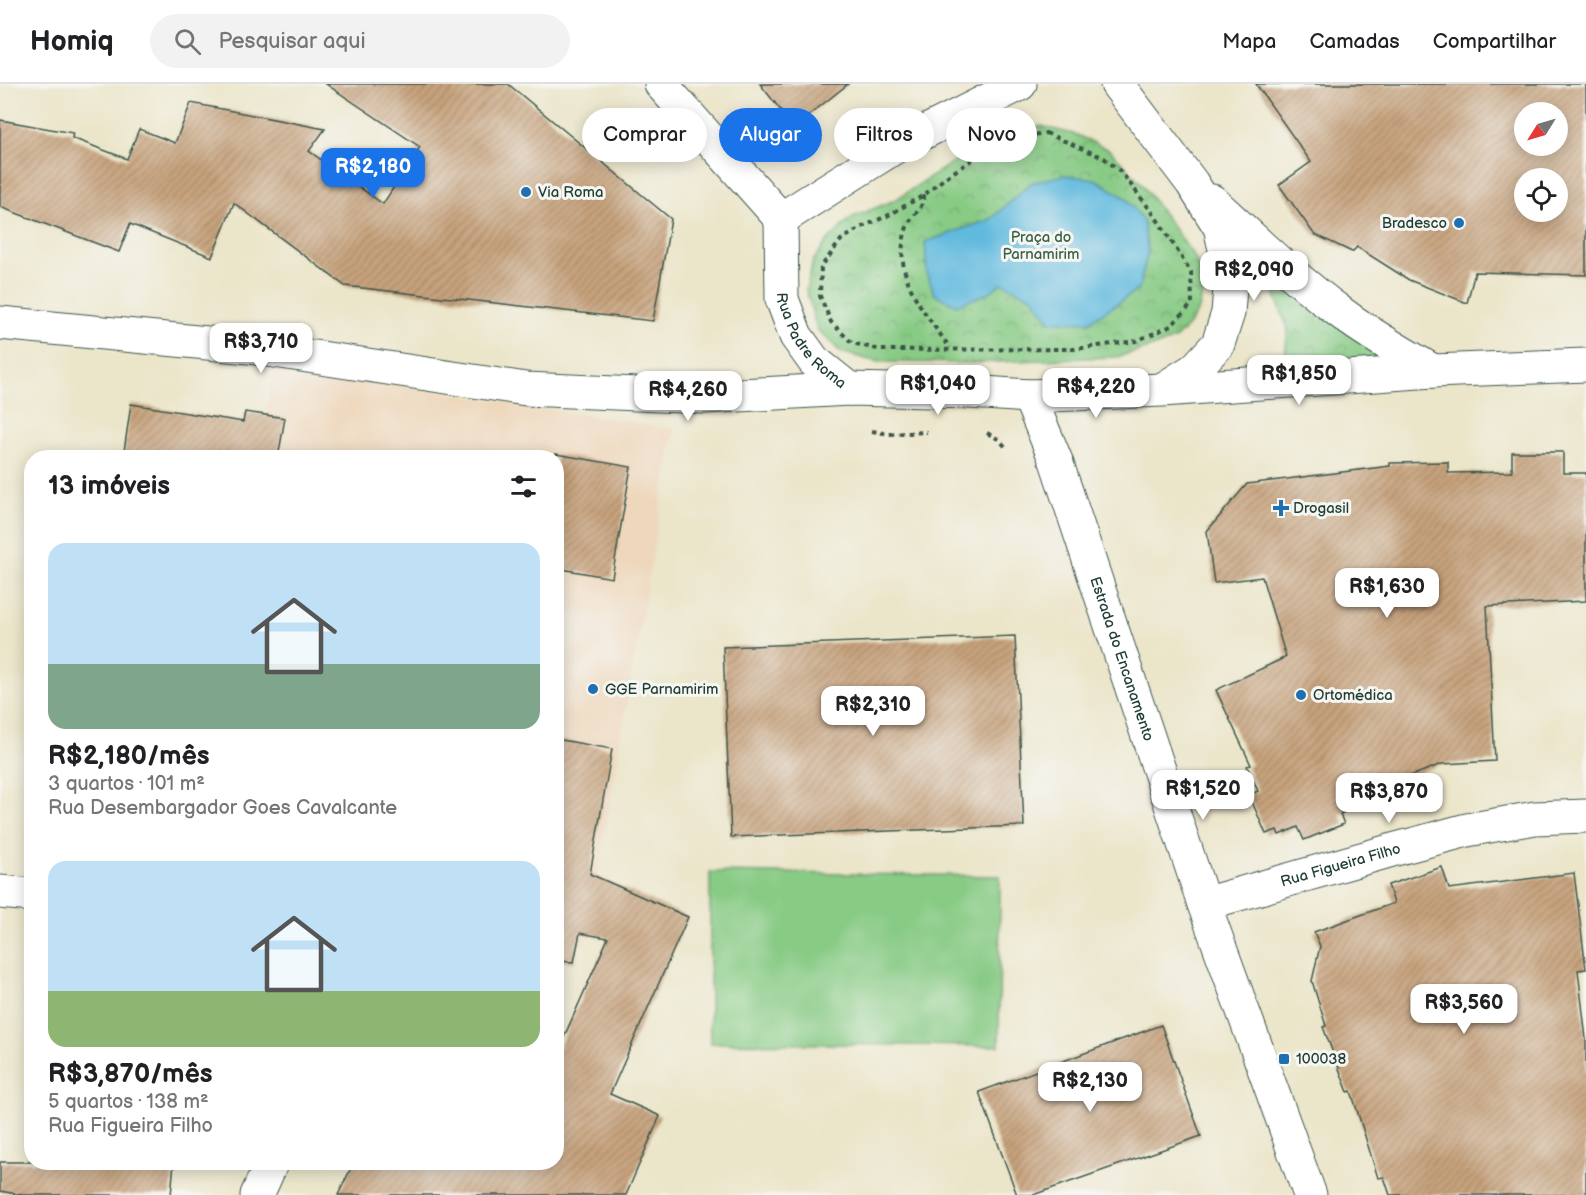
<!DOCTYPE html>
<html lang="pt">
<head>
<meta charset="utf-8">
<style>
  body { margin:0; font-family:"Balsamiq Sans",sans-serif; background:#f2f2f2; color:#202124; height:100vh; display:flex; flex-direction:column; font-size:22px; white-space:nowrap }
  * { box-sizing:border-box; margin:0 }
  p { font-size:20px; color:#757577 }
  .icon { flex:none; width:33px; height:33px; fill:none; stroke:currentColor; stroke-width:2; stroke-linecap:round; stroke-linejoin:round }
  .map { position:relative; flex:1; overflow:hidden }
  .panel { position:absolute; left:24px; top:366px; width:540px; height:720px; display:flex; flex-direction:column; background:#fff; border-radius:24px; box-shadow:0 3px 15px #0003 }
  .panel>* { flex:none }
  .guide { position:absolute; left:582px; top:24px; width:570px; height:54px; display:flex; gap:12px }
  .needle { width:39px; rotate:233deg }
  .controls { position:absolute; left:1514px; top:18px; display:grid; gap:12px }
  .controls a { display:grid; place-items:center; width:54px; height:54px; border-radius:50%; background:#fff; box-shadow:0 3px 15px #0003; font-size:30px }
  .price { position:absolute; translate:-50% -51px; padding:0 14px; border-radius:12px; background:#fff; color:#222; font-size:20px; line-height:39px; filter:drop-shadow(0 2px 3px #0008) }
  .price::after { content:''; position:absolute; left:50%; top:36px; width:18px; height:14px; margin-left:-9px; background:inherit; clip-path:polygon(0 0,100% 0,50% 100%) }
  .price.active { background:#1a73e8; color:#fff }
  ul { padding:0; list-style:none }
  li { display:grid; align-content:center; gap:12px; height:318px; padding:0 24px }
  li span { display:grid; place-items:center; height:186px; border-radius:18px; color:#555 }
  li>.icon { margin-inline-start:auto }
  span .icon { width:108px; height:108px; fill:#fffc; stroke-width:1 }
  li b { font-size:26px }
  h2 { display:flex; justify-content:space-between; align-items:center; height:72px; padding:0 24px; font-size:26px }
  .pill { padding:0 21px; border-radius:27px; background:#fff; box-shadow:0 3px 15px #0003; font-size:21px; line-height:54px }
  .pill.active { background:#1a73e8; color:#fff }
  header { display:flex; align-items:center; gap:36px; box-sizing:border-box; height:84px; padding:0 30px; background:#fff; border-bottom:2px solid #e0e0e0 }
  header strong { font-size:28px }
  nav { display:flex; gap:33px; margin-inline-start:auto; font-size:21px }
  .search { width:420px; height:54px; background:#f2f2f2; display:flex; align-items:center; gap:15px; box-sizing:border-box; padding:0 21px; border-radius:33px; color:#757577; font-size:22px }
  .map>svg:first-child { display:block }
  .built { fill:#eed7bb }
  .green { fill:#88cb85; stroke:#54845c; stroke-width:1.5 }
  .park { fill:url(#park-crowns); stroke:#54845c; stroke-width:1.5 }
  .water { fill:#61bade; stroke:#407c89; stroke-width:1.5 }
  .building { fill:url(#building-hatch); fill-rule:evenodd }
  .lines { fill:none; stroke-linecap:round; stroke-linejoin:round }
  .minor-casing { stroke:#3e564a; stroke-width:35 }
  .major-casing { stroke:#3e564a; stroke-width:35 }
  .path { stroke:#3e564a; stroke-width:4; stroke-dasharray:4.5 4.5; stroke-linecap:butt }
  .minor { stroke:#fff; stroke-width:33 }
  .major { stroke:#fff; stroke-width:33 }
  .poi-dot { fill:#1f6fb2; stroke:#f6f6f2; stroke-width:2 }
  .labels { text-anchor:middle; stroke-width:6; stroke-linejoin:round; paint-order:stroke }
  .poi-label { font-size:15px; fill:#1f3d34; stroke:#f6f6f2; text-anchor:start }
  .park-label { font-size:15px; fill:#396048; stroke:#f6f6f2 }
  .street-label { font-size:15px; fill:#1f3d34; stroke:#f6f6f2 }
</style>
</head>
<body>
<header>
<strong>Homiq</strong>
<div class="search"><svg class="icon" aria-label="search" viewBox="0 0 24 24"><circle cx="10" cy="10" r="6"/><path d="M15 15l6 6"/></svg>Pesquisar aqui</div>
<nav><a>Mapa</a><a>Camadas</a><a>Compartilhar</a></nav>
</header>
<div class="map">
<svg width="1586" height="1111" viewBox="0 0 1586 1111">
  <defs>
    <pattern id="park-crowns" width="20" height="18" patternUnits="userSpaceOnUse" patternTransform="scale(1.5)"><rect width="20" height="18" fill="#88cb85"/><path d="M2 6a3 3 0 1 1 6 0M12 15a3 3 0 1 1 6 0" fill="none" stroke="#6fa66e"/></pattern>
    <pattern id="building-hatch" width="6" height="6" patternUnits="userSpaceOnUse" patternTransform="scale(1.5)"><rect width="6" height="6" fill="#c8a37d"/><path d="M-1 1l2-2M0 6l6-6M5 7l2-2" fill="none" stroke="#a28667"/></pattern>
  </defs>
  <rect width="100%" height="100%" fill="#f6f6f2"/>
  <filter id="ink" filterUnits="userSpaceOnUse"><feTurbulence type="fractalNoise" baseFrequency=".0167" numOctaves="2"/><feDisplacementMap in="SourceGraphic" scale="12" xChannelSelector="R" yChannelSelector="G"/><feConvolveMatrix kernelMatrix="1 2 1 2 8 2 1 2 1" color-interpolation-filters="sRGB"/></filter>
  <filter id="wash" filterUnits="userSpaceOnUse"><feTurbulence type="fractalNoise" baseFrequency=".008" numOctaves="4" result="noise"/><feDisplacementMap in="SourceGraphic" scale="24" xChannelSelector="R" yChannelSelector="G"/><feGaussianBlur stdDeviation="1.35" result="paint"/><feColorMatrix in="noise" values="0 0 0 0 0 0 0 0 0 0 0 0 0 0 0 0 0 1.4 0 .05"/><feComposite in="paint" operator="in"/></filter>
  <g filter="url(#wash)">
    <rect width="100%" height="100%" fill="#ebe5c9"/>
    <polygon class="built" points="273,281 674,345 585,861 557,856 556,374 260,374"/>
    <polygon class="green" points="710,788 1000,792 999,962 710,959"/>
    <g class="park">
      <polygon points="1041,42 1077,51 1110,66 1141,99 1194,172 1201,189 1203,207 1199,225 1189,241 1176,254 1159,261 1117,273 971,279 877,278 841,268 817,245 806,206 813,177 827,157 851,134 895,116 963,72 1006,50"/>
      <polygon points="1264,180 1395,279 1263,289 1285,270 1288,246"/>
    </g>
    <polygon class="water" points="1064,91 1095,95 1126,114 1143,136 1148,168 1139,205 1089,238 1050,237 1032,213 1002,199 987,210 956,221 934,210 927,189 925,158 991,135 1031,99"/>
    <g id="blocks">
      <g class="building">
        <polygon points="326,0 508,0 671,135 653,237 345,202 234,119 212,173 130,140 119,168 0,123 0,36 73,49 72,54 127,75 139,45 175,59 191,19 325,45 309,67 383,120 420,63"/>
        <polygon points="760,0 848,0 794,43"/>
        <path d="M1256,0h330v191l-111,-3 -8,31 -58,-23 -52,-33 -5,5 -38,-18 -35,-49 32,-23zM1524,28h33v34h-33zM1524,94h33v34h-33z"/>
        <polygon points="131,320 243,338 245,328 285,334 278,374 123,374"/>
        <polygon points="1512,368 1563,368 1563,389 1586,389 1586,517 1487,522 1495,677 1442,680 1361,711 1365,718 1340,730 1344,740 1304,756 1298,743 1279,751 1277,746 1266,750 1249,711 1258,707 1247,682 1251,681 1216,606 1286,573 1262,493 1214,499 1207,447 1247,400 1390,382 1390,379 1448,378 1448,389 1512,388"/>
        <polygon points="556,370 631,383 612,494 556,484"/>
        <polygon points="1015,552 1024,742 731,753 723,563"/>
        <polygon points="556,655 612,665 590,790 688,833 610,1010 660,1032 626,1111 338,1111 354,1078 556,1078 556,971 608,854 580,849 574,878 556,877"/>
        <polygon points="1442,783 1449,805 1574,789 1586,885 1578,886 1586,955 1586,1111 1390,1111 1384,1093 1378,1094 1351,1007 1348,1008 1323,943 1326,942 1312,897 1320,862 1314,848 1394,819 1388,801"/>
        <polygon points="1161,941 1201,1052 1033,1111 1017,1111 979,1008"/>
        <polygon points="0,1078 174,1078 171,1111 23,1111 0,1107"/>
      </g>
    </g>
  </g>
  <g filter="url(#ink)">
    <use href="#blocks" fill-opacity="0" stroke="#3e564a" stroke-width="1.5"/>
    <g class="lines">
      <g class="minor-casing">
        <g id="minor">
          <path id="s1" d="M661,0l120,135 1,80 14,37 18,25 35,28"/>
          <polyline points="781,135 895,63 1020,0"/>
          <polyline points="0,808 32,811"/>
          <path id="s2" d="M1204,820l192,-55 71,-19 68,-12 51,-2"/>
          <polyline points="257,1111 272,1078"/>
        </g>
      </g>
      <g class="major-casing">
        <g id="major">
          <polyline points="1117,0 1192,99 1220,143 1231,192 1228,229 1218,260 1195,285 1163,305"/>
          <path d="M1212,117c42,39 85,80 132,114 28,21 59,38 89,56"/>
          <polyline points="0,239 249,263 526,305 704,313 849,305 970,308 1029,312 1162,306 1433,287 1586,281"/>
          <path id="s3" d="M1029,312l27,65 148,443 106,291"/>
        </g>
      </g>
      <g class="path">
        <polygon points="1046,49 1104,74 1121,88 1155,132 1191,188 1192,220 1171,242 1136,257 1075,265 881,266 852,259 831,238 820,212 821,183 841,156 862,143 887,132 924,111 946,93 983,69 1021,53"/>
        <path d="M924,111c-1,16 -12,19 -17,32 -17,48 17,84 43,121"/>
        <polyline points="872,347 889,350 927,348"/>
        <polyline points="987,349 998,355 1007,364"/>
      </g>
      <use href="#minor" class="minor"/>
      <use href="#major" class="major"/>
    </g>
  </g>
  <g class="poi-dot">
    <circle cx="526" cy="108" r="6"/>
    <circle cx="1459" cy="139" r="6"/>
    <path d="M1278 415h6v6h6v6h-6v6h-6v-6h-6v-6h6z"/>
    <circle cx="593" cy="605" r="6"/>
    <circle cx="1301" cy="611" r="6"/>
    <rect x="1278" y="969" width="12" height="12" rx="3"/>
  </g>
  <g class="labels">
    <g class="poi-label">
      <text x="538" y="113">Via Roma</text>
      <text x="1447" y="144" text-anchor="end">Bradesco</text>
      <text x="1293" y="429">Drogasil</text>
      <text x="605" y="610">GGE Parnamirim</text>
      <text x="1313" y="616">Ortomédica</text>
      <text x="1296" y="980">100038</text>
    </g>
    <g class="park-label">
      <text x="1041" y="158">Praça do<tspan x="1041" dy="17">Parnamirim</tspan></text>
    </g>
    <g class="street-label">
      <text dy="5" stroke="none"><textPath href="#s1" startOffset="312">Rua Padre Roma</textPath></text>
      <text dy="5" stroke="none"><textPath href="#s3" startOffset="279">Estrada do Encanamento</textPath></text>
      <text dy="5" stroke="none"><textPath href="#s2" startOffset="142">Rua Figueira Filho</textPath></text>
    </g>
  </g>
</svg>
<div class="controls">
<a><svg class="needle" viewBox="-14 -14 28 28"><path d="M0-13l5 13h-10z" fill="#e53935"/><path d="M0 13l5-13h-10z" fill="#757577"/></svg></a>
<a><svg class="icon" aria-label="locate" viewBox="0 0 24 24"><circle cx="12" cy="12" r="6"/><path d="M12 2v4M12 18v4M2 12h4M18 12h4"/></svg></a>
</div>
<b class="price active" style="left:373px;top:115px">R$2,180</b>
<b class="price" style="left:1254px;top:218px">R$2,090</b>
<b class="price" style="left:261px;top:290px">R$3,710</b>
<b class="price" style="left:1299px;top:322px">R$1,850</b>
<b class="price" style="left:938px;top:332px">R$1,040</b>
<b class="price" style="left:1096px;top:335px">R$4,220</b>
<b class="price" style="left:688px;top:338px">R$4,260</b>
<b class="price" style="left:1387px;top:535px">R$1,630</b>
<b class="price" style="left:873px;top:653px">R$2,310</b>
<b class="price" style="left:1203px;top:737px">R$1,520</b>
<b class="price" style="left:1389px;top:740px">R$3,870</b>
<b class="price" style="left:1464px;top:951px">R$3,560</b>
<b class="price" style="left:1090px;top:1029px">R$2,130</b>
<div class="guide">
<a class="pill">Comprar</a>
<a class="pill active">Alugar</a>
<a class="pill">Filtros</a>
<a class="pill">Novo</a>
</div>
<section class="panel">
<h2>13 imóveis<svg class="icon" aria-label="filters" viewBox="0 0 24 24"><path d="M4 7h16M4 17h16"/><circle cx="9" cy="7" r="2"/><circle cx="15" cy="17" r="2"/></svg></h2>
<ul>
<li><span style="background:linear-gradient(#bfe0f5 65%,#7fa58c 0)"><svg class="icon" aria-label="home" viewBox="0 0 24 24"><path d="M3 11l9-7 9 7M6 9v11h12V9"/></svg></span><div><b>R$2,180/mês</b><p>3 quartos · 101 m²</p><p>Rua Desembargador Goes Cavalcante</p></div></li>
<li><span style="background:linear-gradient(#bfe0f5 70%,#8fb573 0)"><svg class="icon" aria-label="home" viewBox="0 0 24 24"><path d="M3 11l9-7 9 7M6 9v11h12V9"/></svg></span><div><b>R$3,870/mês</b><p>5 quartos · 138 m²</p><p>Rua Figueira Filho</p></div></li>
</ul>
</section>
</div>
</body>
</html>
